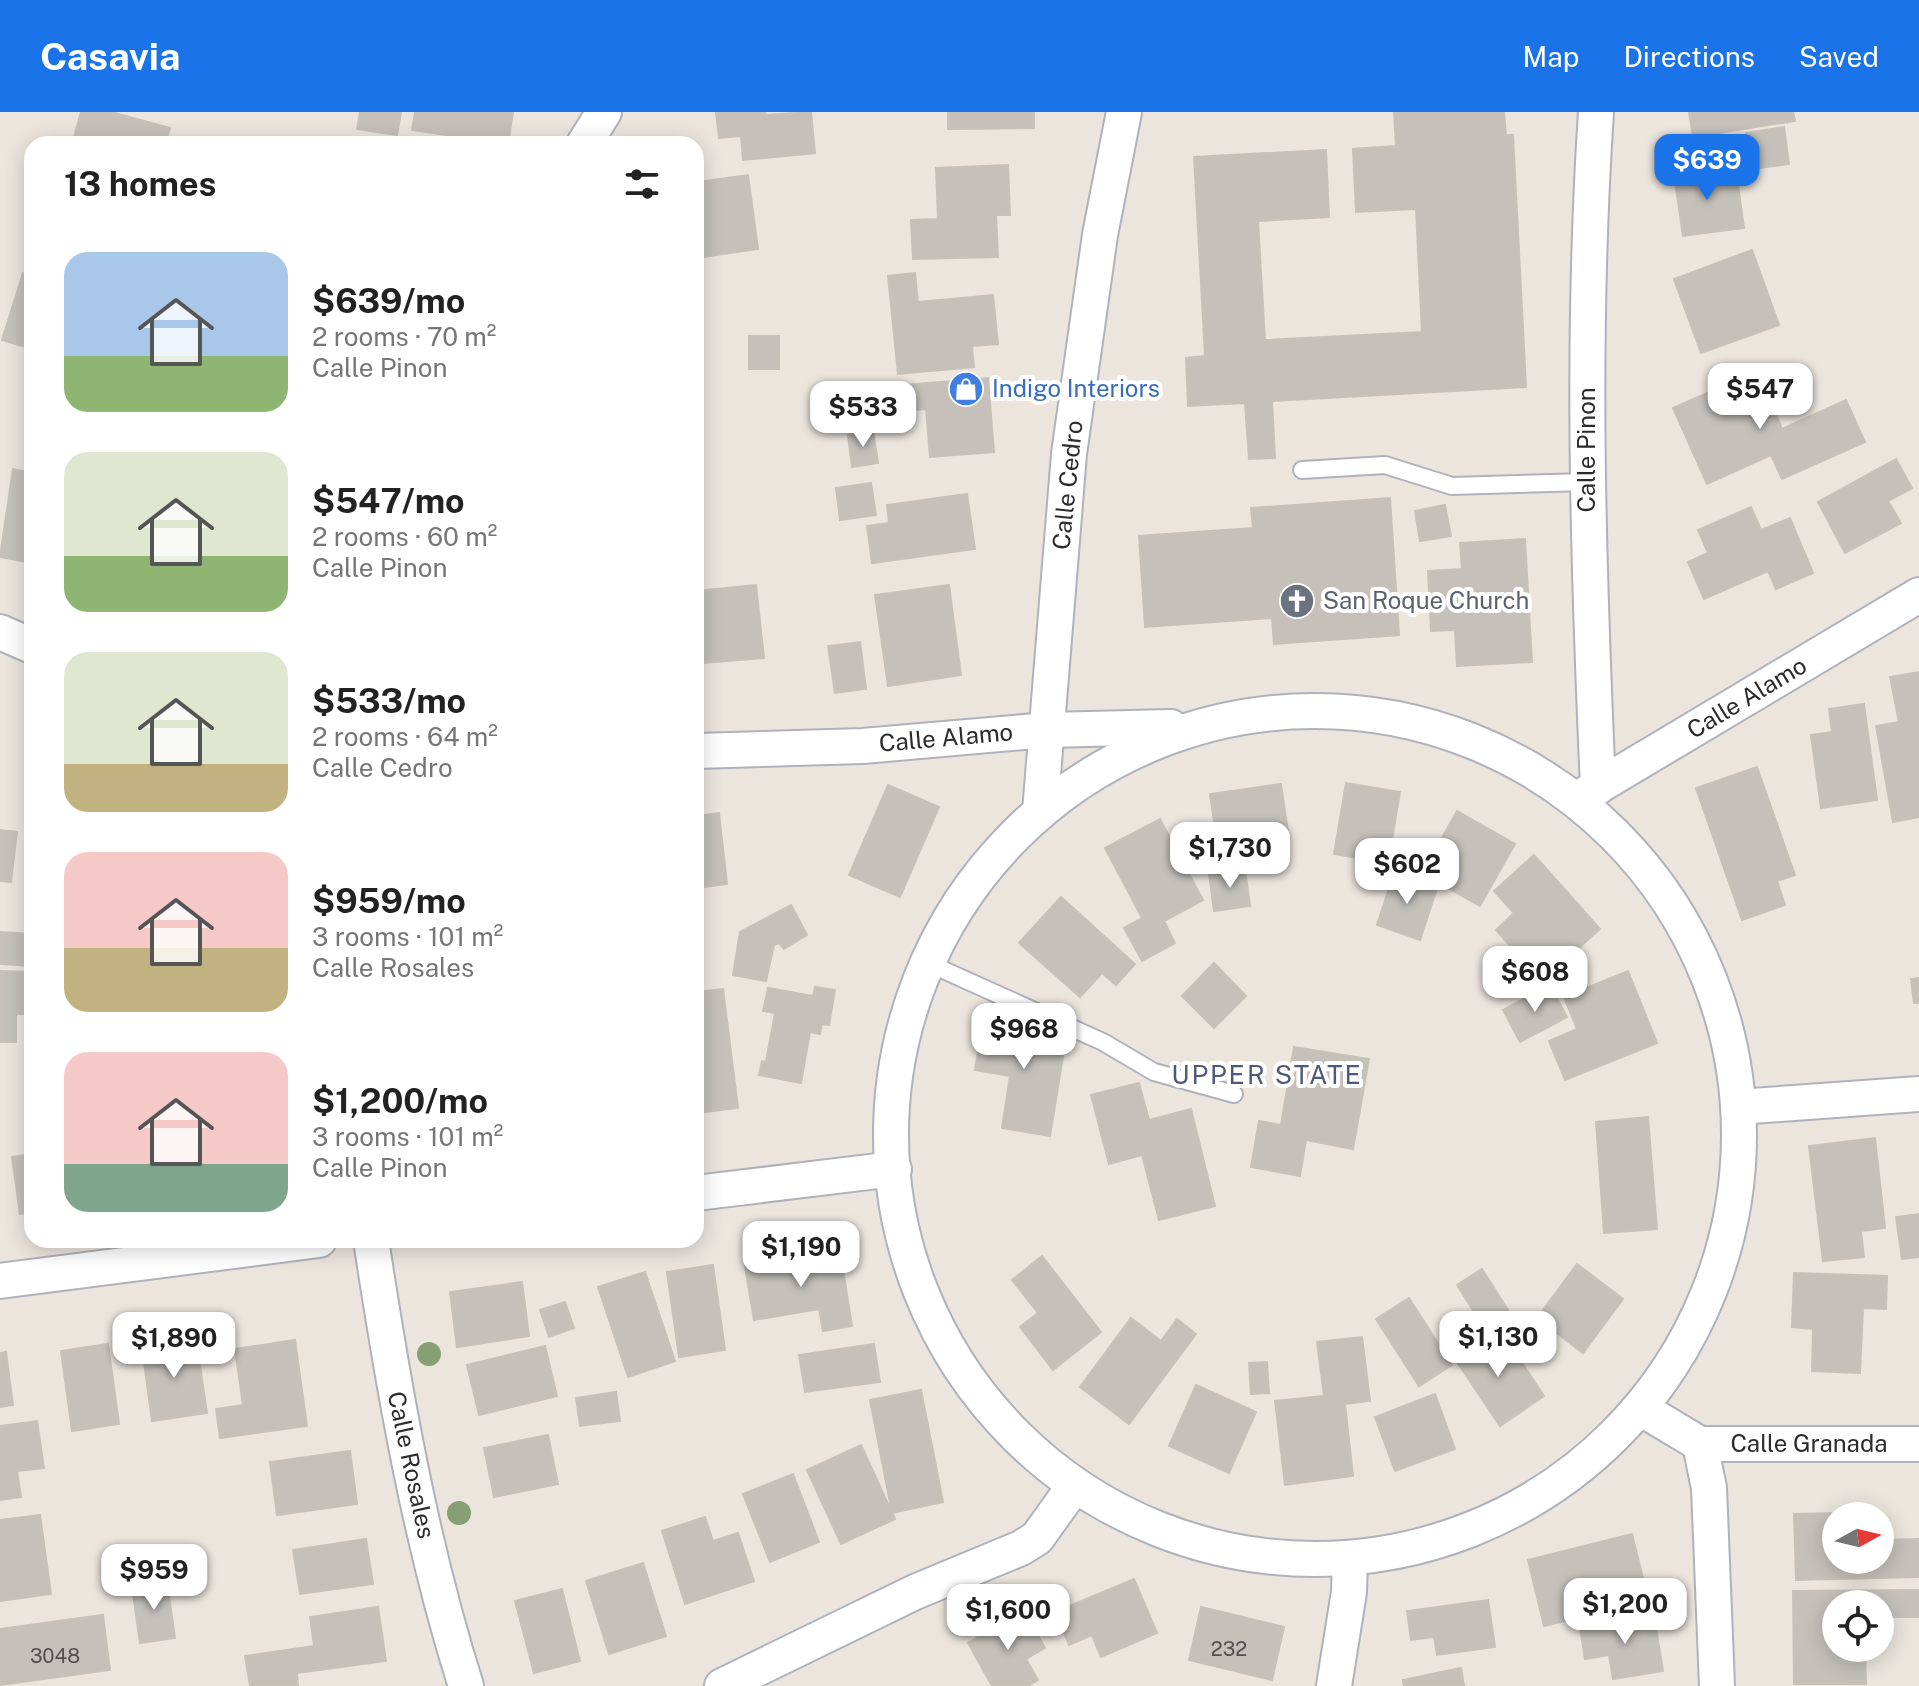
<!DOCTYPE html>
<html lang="en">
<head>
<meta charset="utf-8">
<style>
  body { margin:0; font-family:"Public Sans",sans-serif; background:#f6f6f6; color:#222; height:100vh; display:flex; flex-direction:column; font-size:30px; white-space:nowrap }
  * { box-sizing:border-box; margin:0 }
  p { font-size:26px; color:#767676 }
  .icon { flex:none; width:44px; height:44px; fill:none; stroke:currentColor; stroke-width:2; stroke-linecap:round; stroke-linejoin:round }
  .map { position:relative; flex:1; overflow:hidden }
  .sheet { position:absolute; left:24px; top:24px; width:680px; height:1112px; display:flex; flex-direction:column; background:#fff; border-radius:24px; box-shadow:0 4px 20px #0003 }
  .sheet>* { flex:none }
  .needle { width:52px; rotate:82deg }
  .buttons { position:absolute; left:1822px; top:1390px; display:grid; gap:16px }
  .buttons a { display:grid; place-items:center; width:72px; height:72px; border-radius:50%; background:#fff; box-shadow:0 4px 20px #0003; font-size:40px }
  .price { position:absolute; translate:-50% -68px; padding:0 18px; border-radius:16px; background:#fff; color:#222; font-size:26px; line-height:52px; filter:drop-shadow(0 2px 4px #0008) }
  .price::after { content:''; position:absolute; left:50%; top:48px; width:24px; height:18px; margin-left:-12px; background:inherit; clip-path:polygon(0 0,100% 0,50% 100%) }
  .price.on { background:#1a73e8; color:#fff }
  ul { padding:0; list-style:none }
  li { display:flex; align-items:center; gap:24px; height:200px; padding:0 40px }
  li span { display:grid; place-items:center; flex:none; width:224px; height:160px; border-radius:24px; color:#555 }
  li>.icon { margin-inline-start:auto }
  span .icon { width:96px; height:96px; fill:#fffc; stroke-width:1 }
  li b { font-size:34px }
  h2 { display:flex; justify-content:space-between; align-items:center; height:96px; padding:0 40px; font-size:34px }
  header { display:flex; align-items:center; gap:48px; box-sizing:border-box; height:112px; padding:0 40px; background:#1a73e8; color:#fff }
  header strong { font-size:38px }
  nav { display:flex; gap:44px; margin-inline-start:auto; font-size:28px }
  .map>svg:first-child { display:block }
  .building { fill:#c5c0ba; stroke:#c8c1b8; stroke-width:2; fill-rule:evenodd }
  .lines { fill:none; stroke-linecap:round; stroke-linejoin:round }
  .lane-casing { stroke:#afb2bb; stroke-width:20 }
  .street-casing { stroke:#afb2bb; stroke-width:38 }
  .lane { stroke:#fff; stroke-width:16 }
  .street { stroke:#fff; stroke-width:34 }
  .tree { fill:#869f74 }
  .labels { text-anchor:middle; stroke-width:8; stroke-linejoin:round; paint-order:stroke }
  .number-label { font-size:20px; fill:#52504f }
  .shop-label { font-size:24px; fill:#366cbe; stroke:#fff; text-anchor:start }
  .street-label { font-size:24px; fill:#2b2b2b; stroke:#fff }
  .worship-label { font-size:24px; fill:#5b616d; stroke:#fff; text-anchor:start }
  .neighbourhood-label { font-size:26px; letter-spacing:2px; fill:#4e597a; stroke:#fff }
</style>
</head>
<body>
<header>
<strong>Casavia</strong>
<nav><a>Map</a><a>Directions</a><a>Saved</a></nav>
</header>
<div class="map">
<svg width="1919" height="1574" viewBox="0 0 1919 1574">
  <rect width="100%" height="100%" fill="#ece5de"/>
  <g class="building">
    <polygon points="81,0 111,0 170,16 165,32 72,32"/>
    <polygon points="360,0 401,0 397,23 357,17"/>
    <polygon points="415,0 513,0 508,32 412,18"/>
    <polygon points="716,0 765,0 765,3 811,0 815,41 743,48 741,24 719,26"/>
    <polygon points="948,0 1034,0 1034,16 948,17"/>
    <polygon points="1394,0 1504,0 1506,23 1513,23 1526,275 1272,289 1275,346 1249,347 1245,291 1188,294 1186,246 1205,244 1194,45 1326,38 1329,105 1258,109 1265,228 1422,220 1416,97 1356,100 1353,37 1396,34"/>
    <polygon points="1689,0 1793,0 1795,9 1693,25"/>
    <polygon points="1784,15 1789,52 1752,57 1746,21"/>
    <polygon points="1707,52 1709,70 1737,66 1744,116 1683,124 1673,56"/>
    <polygon points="1008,53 1010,103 996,103 998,145 913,147 911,108 938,107 936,56"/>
    <polygon points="748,63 758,137 696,146 696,70"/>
    <polygon points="1752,138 1779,213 1701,241 1674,167"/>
    <polygon points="23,161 32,164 32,237 2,228"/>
    <polygon points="915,161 918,190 993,183 998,232 972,234 974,255 898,262 888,164"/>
    <rect x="749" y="224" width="30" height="33"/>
    <polygon points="1757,259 1782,317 1846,288 1865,330 1782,367 1771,343 1707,372 1673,296"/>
    <polygon points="988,266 994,340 930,345 926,297 858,303 856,277"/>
    <polygon points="873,319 878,351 852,355 848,323"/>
    <polygon points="1896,347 1912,376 1888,389 1901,411 1845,441 1818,390"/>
    <polygon points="13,357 32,361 32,451 0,445"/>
    <polygon points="871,371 876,403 840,408 836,376"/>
    <polygon points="967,382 975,437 872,451 867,414 889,411 887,393"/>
    <polygon points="1390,386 1399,523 1274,532 1272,506 1145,515 1139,424 1253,416 1251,396"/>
    <polygon points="1445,393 1451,424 1420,429 1415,399"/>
    <polygon points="1751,395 1761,418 1790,406 1813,461 1776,477 1768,459 1704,487 1688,450 1708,441 1698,418"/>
    <polygon points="1525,427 1532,550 1457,554 1455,518 1431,519 1428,459 1462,457 1460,431"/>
    <polygon points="756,473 764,546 703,551 699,507 696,508 696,479"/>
    <polygon points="949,473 961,563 888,574 875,483"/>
    <polygon points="860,530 866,577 835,581 828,534"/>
    <polygon points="1919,560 1919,705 1893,710 1876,614 1899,610 1890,565"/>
    <polygon points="1864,592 1877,688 1821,696 1811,623 1832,620 1829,597"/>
    <polygon points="1757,655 1795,763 1777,769 1785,793 1742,808 1696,676"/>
    <polygon points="1346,671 1400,680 1388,751 1334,742"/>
    <polygon points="1281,672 1289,727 1218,737 1210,682"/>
    <polygon points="888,673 939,695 900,785 849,763"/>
    <polygon points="1457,699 1515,732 1480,794 1422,761"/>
    <polygon points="719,701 727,772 696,776 696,704"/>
    <polygon points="1160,707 1203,788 1164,809 1175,831 1142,849 1124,816 1142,806 1105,736"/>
    <polygon points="0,718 17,720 11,770 0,769"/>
    <polygon points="1534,743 1600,817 1542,869 1496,818 1514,801 1494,779"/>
    <polygon points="1245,757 1250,794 1214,799 1209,762"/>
    <polygon points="1394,761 1437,776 1420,828 1377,813"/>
    <polygon points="1061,785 1135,852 1116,873 1102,861 1080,885 1019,831"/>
    <polygon points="791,793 807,823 784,837 779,831 774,833 766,869 733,863 740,820"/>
    <polygon points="0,820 32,822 32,854 0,852"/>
    <polygon points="1214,851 1246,884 1214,916 1182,884"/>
    <polygon points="0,859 32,860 32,902 16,902 16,930 0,930"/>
    <polygon points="1628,859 1657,931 1565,968 1549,929 1577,917 1564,885"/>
    <polygon points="1919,866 1919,891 1914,891 1911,867"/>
    <polygon points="1550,873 1567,905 1520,930 1503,898"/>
    <polygon points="815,875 835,878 829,913 822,912 820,922 810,920 801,971 759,963 762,949 766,950 775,901 763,899 768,876 813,884"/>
    <polygon points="723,877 738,996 696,1001 696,929 700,929 696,880"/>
    <polygon points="984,905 1067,920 1050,1024 1002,1016 1010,964 975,958"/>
    <polygon points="1294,935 1369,947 1353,1037 1306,1028 1300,1064 1251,1055 1259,1009 1281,1013"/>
    <polygon points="1139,971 1149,1008 1191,997 1215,1094 1159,1108 1142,1043 1109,1052 1091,983"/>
    <polygon points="1648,1005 1657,1117 1604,1121 1596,1010"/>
    <polygon points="1875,1026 1885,1116 1861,1119 1864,1145 1823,1149 1809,1034"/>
    <polygon points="32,1042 32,1100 20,1102 12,1045"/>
    <polygon points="1919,1102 1919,1145 1902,1147 1896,1105"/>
    <polygon points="840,1139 852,1214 823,1219 819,1197 754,1208 745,1155"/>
    <polygon points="1042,1144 1101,1220 1053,1258 1020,1215 1038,1201 1012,1168"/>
    <polygon points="1577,1152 1623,1187 1583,1241 1537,1206"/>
    <polygon points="713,1153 725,1238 679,1245 667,1160"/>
    <polygon points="1482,1157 1515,1209 1490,1225 1457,1173"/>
    <polygon points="645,1160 675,1249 628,1265 598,1175"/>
    <polygon points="1794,1161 1887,1164 1886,1197 1863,1196 1860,1261 1812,1259 1813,1217 1792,1215"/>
    <polygon points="522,1170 529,1224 457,1235 450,1180"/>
    <polygon points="1409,1186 1452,1253 1419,1274 1376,1207"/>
    <polygon points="565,1190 574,1216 549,1225 540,1198"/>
    <polygon points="1131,1206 1161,1229 1177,1207 1196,1222 1129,1312 1080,1275"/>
    <polygon points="1471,1224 1484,1244 1507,1228 1544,1284 1500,1314 1449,1238"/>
    <polygon points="1362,1225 1370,1289 1345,1292 1353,1364 1285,1373 1275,1289 1324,1284 1317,1230"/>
    <polygon points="196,1227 207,1301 152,1309 142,1235"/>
    <polygon points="295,1228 307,1314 220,1326 216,1297 243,1293 235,1237"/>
    <polygon points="108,1232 119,1312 72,1319 61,1239"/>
    <polygon points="874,1232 880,1270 805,1280 799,1243"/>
    <polygon points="545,1234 557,1284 479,1303 467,1253"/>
    <polygon points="6,1240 13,1293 0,1295 0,1241"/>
    <polygon points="1267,1250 1269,1281 1251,1282 1249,1251"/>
    <polygon points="1196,1273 1256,1300 1229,1361 1169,1334"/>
    <polygon points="921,1278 943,1390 892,1401 870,1288"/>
    <polygon points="616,1280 620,1309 580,1314 576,1286"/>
    <polygon points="1435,1282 1455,1337 1395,1359 1375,1305"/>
    <polygon points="37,1309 44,1356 17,1359 21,1385 0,1388 0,1314"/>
    <polygon points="548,1323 558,1372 494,1385 484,1336"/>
    <polygon points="861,1333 895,1407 841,1432 807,1358"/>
    <polygon points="350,1339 357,1392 277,1403 270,1350"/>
    <polygon points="793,1362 819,1430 770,1450 743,1382"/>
    <path d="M1881,1400l1,28 37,-1v38l-123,3 -2,-66zM1836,1404h44v44h-44z"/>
    <polygon points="40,1403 51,1482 0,1489 0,1408"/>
    <polygon points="705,1405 713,1429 738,1421 754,1469 685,1492 662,1419"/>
    <polygon points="1632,1422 1644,1470 1569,1489 1573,1507 1544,1514 1528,1448"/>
    <polygon points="366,1427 373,1472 300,1482 293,1438"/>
    <polygon points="643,1451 666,1524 609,1542 586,1469"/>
    <polygon points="1134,1467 1157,1521 1101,1545 1092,1523 1069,1533 1055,1500"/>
    <polygon points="167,1470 175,1526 140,1531 132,1475"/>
    <polygon points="562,1477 580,1549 534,1561 515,1489"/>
    <polygon points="1919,1478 1919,1505 1880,1505 1880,1492 1836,1492 1836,1536 1865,1536 1866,1572 1794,1572 1793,1479"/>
    <polygon points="1488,1488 1495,1535 1437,1543 1434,1525 1411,1528 1407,1499"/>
    <polygon points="378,1495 386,1549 297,1561 298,1574 250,1574 245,1544 314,1534 310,1505"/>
    <polygon points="1201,1495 1284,1515 1272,1568 1189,1548"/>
    <polygon points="1024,1499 1045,1536 1026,1547 1038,1568 1028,1574 992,1574 968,1531"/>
    <polygon points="103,1503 110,1558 0,1573 0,1517"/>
    <polygon points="1654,1504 1663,1559 1613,1567 1609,1543 1585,1547 1580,1516"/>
    <polygon points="1461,1556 1464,1574 1404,1574 1403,1568"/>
  </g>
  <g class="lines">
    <g class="lane-casing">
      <g id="lane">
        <polyline points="1302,358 1385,353 1452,374 1587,370"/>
        <polyline points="928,851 1103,930 1154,960 1234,982"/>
      </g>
    </g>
    <g class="street-casing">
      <g id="street">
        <path d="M1596,0c-15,225 -8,450 2,675"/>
        <polyline points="584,32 604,0"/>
        <polyline points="0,520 32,534"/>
        <circle cx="1315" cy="1023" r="424"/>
        <polyline points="696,639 863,634 1047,618 1171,615"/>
        <polyline points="1582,684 1919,483"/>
        <polyline points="1040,700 1069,342 1100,123 1124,0"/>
        <polyline points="1738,995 1919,982"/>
        <polyline points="696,1081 894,1057"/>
        <path d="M371,1128c23,150 49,301 95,446"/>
        <polyline points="0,1169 319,1128"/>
        <polyline points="1640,1296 1700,1332 1709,1376 1717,1574"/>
        <polyline points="1700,1332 1919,1332"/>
        <polyline points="722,1574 915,1480 1021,1436 1037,1426 1075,1373"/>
        <polyline points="1334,1574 1349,1480 1350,1447"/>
      </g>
    </g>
    <use href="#lane" class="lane"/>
    <use href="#street" class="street"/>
  </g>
  <g class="tree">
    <circle cx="429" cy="1242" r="12"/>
    <circle cx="459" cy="1401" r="12"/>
  </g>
  <defs>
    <g id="shop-disc" transform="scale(1.8)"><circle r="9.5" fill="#3f7fe0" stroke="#fff"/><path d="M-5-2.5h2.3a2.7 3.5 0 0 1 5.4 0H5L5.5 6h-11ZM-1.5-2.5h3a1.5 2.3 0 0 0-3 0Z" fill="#fff"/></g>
    <g id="church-disc" transform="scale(1.8)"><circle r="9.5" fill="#6b7280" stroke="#fff"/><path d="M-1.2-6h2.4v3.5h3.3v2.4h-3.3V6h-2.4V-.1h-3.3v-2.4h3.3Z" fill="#fff"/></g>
  </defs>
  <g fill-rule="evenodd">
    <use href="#shop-disc" x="966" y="277"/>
    <use href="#church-disc" x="1297" y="489"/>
  </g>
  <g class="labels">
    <g class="number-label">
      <text x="1229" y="1544">232</text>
      <text x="55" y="1551">3048</text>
    </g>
    <g class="shop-label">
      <text x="992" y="285">Indigo Interiors</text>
    </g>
    <g class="street-label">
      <text transform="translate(1587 338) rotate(-90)" y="8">Calle Pinon</text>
      <text transform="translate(1068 373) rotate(-84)" y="8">Calle Cedro</text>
      <text transform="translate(1747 586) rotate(-31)" y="8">Calle Alamo</text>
      <text transform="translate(946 626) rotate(-5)" y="8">Calle Alamo</text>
      <text x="1809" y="1340">Calle Granada</text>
      <text transform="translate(411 1353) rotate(78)" y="8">Calle Rosales</text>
    </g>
    <g class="worship-label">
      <text x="1323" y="497">San Roque Church</text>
    </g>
    <g class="neighbourhood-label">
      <text x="1267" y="972">UPPER STATE</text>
    </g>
  </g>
</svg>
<div class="buttons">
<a><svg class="needle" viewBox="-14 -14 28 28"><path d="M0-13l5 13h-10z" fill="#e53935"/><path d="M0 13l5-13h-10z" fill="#767676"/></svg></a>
<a><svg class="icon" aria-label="locate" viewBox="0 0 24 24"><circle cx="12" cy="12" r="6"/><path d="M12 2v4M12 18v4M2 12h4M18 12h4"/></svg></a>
</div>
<b class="price on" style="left:1707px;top:90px">$639</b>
<b class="price" style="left:1760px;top:319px">$547</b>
<b class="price" style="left:863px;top:337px">$533</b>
<b class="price" style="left:1230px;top:778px">$1,730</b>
<b class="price" style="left:1407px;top:794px">$602</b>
<b class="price" style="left:1535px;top:902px">$608</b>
<b class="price" style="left:1024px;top:959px">$968</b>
<b class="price" style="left:801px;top:1177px">$1,190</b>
<b class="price" style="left:1498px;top:1267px">$1,130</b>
<b class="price" style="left:174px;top:1268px">$1,890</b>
<b class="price" style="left:154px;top:1500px">$959</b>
<b class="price" style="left:1625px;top:1534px">$1,200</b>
<b class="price" style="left:1008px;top:1540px">$1,600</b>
<section class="sheet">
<h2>13 homes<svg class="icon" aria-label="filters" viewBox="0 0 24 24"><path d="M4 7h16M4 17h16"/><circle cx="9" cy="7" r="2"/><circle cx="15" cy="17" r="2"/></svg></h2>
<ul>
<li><span style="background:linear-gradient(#a9c7e8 65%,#8fb573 0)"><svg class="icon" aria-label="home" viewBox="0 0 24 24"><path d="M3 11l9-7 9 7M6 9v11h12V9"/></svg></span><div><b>$639/mo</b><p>2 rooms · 70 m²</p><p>Calle Pinon</p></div></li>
<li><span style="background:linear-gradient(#dfe7d0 65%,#8fb573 0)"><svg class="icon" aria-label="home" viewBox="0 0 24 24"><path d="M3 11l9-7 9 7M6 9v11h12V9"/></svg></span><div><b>$547/mo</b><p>2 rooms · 60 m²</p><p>Calle Pinon</p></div></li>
<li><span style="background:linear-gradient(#dfe7d0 70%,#c2b280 0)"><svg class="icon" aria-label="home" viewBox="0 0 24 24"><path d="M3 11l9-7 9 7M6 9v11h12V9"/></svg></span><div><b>$533/mo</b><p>2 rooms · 64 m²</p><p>Calle Cedro</p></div></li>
<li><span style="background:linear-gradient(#f6c9c9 60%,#c2b280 0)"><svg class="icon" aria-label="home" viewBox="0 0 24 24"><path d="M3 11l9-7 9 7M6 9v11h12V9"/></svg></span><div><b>$959/mo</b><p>3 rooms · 101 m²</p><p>Calle Rosales</p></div></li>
<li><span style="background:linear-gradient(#f6c9c9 70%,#7fa58c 0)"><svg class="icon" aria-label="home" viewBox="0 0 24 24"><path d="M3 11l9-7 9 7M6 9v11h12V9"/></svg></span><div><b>$1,200/mo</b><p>3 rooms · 101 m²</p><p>Calle Pinon</p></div></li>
</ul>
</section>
</div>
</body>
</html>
